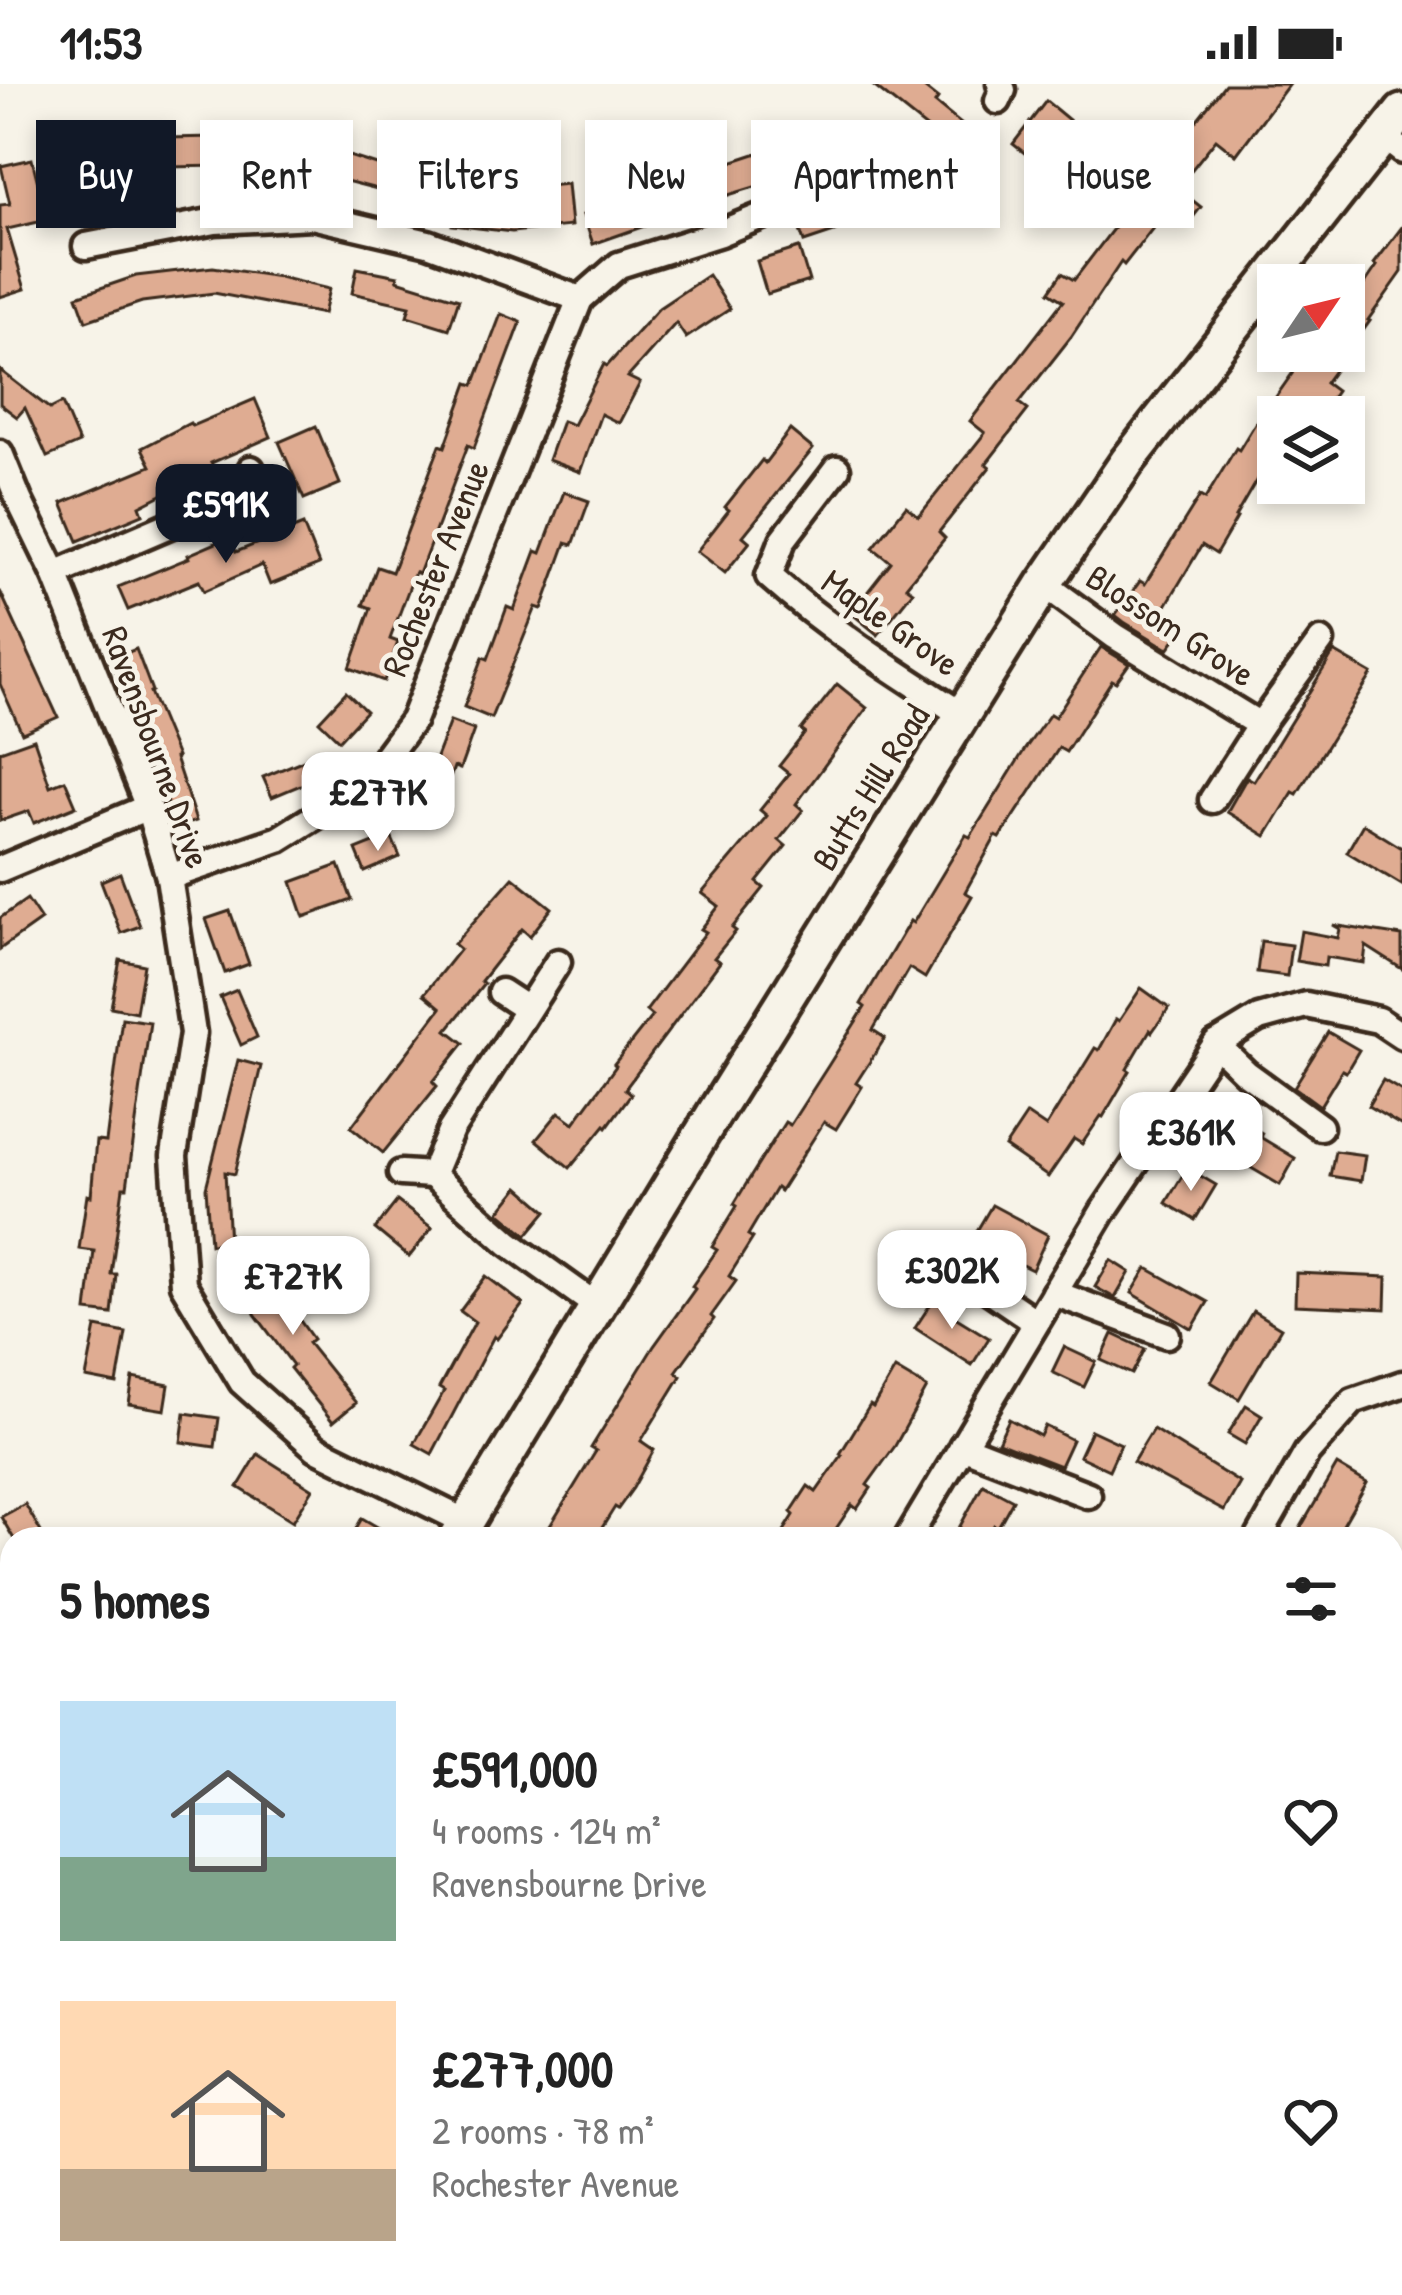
<!DOCTYPE html>
<html lang="en">
<head>
<meta charset="utf-8">
<style>
  body { margin:0; font-family:"Patrick Hand",sans-serif; background:#f2f2f2; color:#222; height:100vh; display:flex; flex-direction:column; font-size:45px; white-space:nowrap }
  * { box-sizing:border-box; margin:0 }
  p { font-size:39px; color:#767676 }
  .icon { flex:none; width:66px; height:66px; fill:none; stroke:currentColor; stroke-width:2; stroke-linecap:round; stroke-linejoin:round }
  .map { position:relative; flex:1; overflow:hidden }
  .panel { position:absolute; left:0px; top:1443px; width:1404px; height:768px; display:flex; flex-direction:column; background:#fff; border-radius:36px 36px 0 0; box-shadow:0 6px 18px #0003 }
  .panel>* { flex:none }
  .top-card { position:absolute; left:36px; top:36px; width:1332px; height:108px; display:flex; gap:24px }
  .needle { width:78px; rotate:55deg }
  .buttons { position:absolute; left:1257px; top:180px; display:grid; gap:24px }
  .buttons a { display:grid; place-items:center; width:108px; height:108px; border-radius:0px; background:#fff; box-shadow:0 6px 18px #0003; font-size:60px }
  .price { position:absolute; translate:-50% -102px; padding:0 27px; border-radius:24px; background:#fff; color:#222; font-size:39px; line-height:78px; filter:drop-shadow(0 3px 6px #0008) }
  .price::after { content:''; position:absolute; left:50%; top:72px; width:36px; height:27px; margin-left:-18px; background:inherit; clip-path:polygon(0 0,100% 0,50% 100%) }
  .price.on { background:#111827; color:#fff }
  ul { padding:0; list-style:none }
  li { display:flex; align-items:center; gap:36px; height:300px; padding:0 60px }
  li span { display:grid; place-items:center; flex:none; width:336px; height:240px; border-radius:0px; color:#555 }
  li>.icon { margin-inline-start:auto }
  span .icon { width:144px; height:144px; fill:#fffc; stroke-width:1 }
  li b { font-size:51px }
  h2 { display:flex; justify-content:space-between; align-items:center; height:144px; padding:0 60px; font-size:51px }
  .chip { padding:0 42px; border-radius:0px; background:#fff; box-shadow:0 6px 18px #0003; font-size:42px; line-height:108px }
  .chip.on { background:#111827; color:#fff }
  .status { display:flex; justify-content:space-between; align-items:center; height:84px; padding:0 60px; background:#fff; direction:ltr }
  .status svg { height:33px; fill:currentColor }
  .map>svg:first-child { display:block }
  .building { fill:#dfac92; stroke:#3b2a1e; stroke-width:3 }
  .lines { fill:none; stroke-linecap:round; stroke-linejoin:round }
  .street-casing { stroke:#3b2a1e; stroke-width:33 }
  .secondary-casing { stroke:#3b2a1e; stroke-width:42 }
  .street { stroke:#f7f3e8; stroke-width:24 }
  .secondary { stroke:#f7f3e8; stroke-width:33 }
  .labels { text-anchor:middle; stroke-width:10; stroke-linejoin:round; paint-order:stroke }
  .street-label { font-size:36px; fill:#3b2a1e; stroke:#f7f3e8 }
</style>
</head>
<body>
<div class="status"><b>11:53</b><svg viewBox="0 0 49 12"><path d="M0 12V9h3v3zM5 12V6h3v6zM10 12V3h3v9zM15 12V0h3v12zM26 1h20v11H26zM47 4h2v5h-2z"/></svg></div>
<div class="map">
<svg width="1402" height="2211" viewBox="0 0 1402 2211">
  <rect width="100%" height="100%" fill="#f7f3e8"/>
  <filter id="ink" filterUnits="userSpaceOnUse"><feTurbulence type="fractalNoise" baseFrequency=".00833" numOctaves="2"/><feDisplacementMap in="SourceGraphic" scale="24" xChannelSelector="R" yChannelSelector="G"/><feConvolveMatrix kernelMatrix="1 2 1 2 8 2 1 2 1" color-interpolation-filters="sRGB"/></filter>
  <g filter="url(#ink)">
    <g class="building">
      <polygon points="871,0 919,0 938,15 935,19 998,70 970,105 944,83 951,74 924,53 929,46"/>
      <polygon points="1225,0 1289,0 1236,71 1216,55 1177,104 1201,123 1186,142 1167,126 1124,181 1121,178 1071,253 1019,319 1028,326 986,380 990,383 939,448 945,454 906,502 913,507 878,551 851,529 891,478 873,464 906,422 919,432 985,349 970,337 1063,217 1049,208 1062,189 1074,196 1161,82 1153,75 1181,40 1189,46"/>
      <polygon points="1046,17 1069,36 1036,78 1013,60"/>
      <polygon points="268,52 327,65 455,106 456,100 507,106 567,100 571,142 512,148 452,141 453,132 388,111 389,108 284,81 166,83 166,54"/>
      <polygon points="764,67 774,97 712,116 714,123 674,135 673,132 593,160 583,131 665,103 664,100"/>
      <polygon points="32,75 47,136 7,145 25,205 0,213 0,121 10,120 1,82"/>
      <polygon points="109,82 148,82 149,112 109,112"/>
      <polygon points="824,89 843,145 804,158 785,102"/>
      <polygon points="1402,143 1402,188 1368,236 1370,237 1325,299 1336,307 1318,333 1278,333 1278,359 1235,433 1237,434 1216,470 1202,461 1161,530 1182,546 1168,565 1124,538 1115,531 1140,497 1145,500 1200,412 1205,415 1236,364 1239,366 1265,323 1268,324 1308,267 1344,267 1344,230 1377,182 1374,180"/>
      <polygon points="799,164 809,197 767,210 757,177"/>
      <polygon points="213,183 279,193 329,205 323,230 214,209 142,218 86,237 77,212 136,192"/>
      <polygon points="357,184 398,192 397,196 459,215 449,245 407,232 410,222 352,209"/>
      <polygon points="708,191 730,225 686,254 676,239 628,293 640,299 619,339 601,330 580,388 548,376 562,337 573,341 604,280 607,282 659,224"/>
      <polygon points="501,230 521,238 474,364 468,361 419,490 415,488 390,555 398,558 384,597 350,584 371,524 363,521 377,483 392,488 440,361 445,363 468,299 474,301"/>
      <polygon points="0,286 50,325 62,319 79,359 47,373 25,324 17,333 0,320"/>
      <polygon points="255,315 271,353 211,379 214,384 140,422 143,430 78,457 62,419 151,382 142,364 190,339 192,342"/>
      <polygon points="316,342 340,400 304,415 279,358"/>
      <polygon points="790,346 813,365 743,452 750,458 725,489 697,467 729,426 725,423 762,376 765,379"/>
      <polygon points="564,408 589,417 573,461 566,459 542,525 536,523 491,634 464,623 483,573 488,575 507,523 514,526 536,467 541,469"/>
      <polygon points="303,441 319,481 270,501 262,481 204,507 199,497 128,526 118,503 189,474 188,471 230,453 236,468"/>
      <polygon points="0,507 58,633 22,649 0,600"/>
      <polygon points="1101,563 1129,580 1116,598 1112,596 1066,668 1059,664 1000,754 996,752 965,808 972,812 925,894 909,884 873,946 885,954 856,999 862,1003 836,1045 824,1038 780,1107 776,1104 748,1151 753,1154 729,1192 736,1197 711,1232 714,1235 676,1288 681,1292 641,1357 654,1366 633,1404 618,1425 615,1423 595,1455 542,1455 596,1367 591,1364 654,1262 695,1205 692,1202 717,1166 712,1163 737,1122 734,1120 748,1097 785,1038 790,1041 828,982 865,923 861,920 910,837 913,839 966,751 970,753 1025,665 1050,630 1055,633"/>
      <polygon points="136,565 152,607 150,608 177,673 175,674 196,737 175,744 158,692 111,575"/>
      <polygon points="1334,568 1372,590 1297,710 1293,708 1266,752 1227,728 1247,693 1254,697"/>
      <polygon points="837,600 867,624 796,720 803,726 779,756 786,762 757,798 764,804 732,844 736,847 714,874 720,878 625,1005 631,1010 607,1043 605,1041 570,1084 536,1056 559,1028 574,1039 616,982 614,980 652,932 646,927 706,848 701,845 719,822 702,809 767,732 760,726 789,690 779,682 805,649 801,646"/>
      <polygon points="346,608 366,627 339,656 319,637"/>
      <polygon points="450,637 474,646 460,685 454,683 434,740 410,731 424,693 428,694"/>
      <polygon points="34,655 50,702 65,696 76,722 34,739 29,727 0,737 0,667"/>
      <polygon points="311,673 320,693 272,713 263,693"/>
      <polygon points="1363,740 1402,764 1402,801 1347,768"/>
      <polygon points="391,752 400,773 365,788 356,766"/>
      <polygon points="339,781 352,816 304,833 292,798"/>
      <polygon points="120,789 140,842 121,849 101,797"/>
      <polygon points="513,793 552,824 530,852 522,845 481,897 484,900 447,946 464,959 433,998 437,1002 383,1069 351,1043 441,924 424,910 460,865 454,860"/>
      <polygon points="27,815 41,836 0,865 0,834"/>
      <polygon points="230,827 249,880 225,889 206,835"/>
      <polygon points="1333,841 1402,852 1402,885 1366,862 1364,879 1326,873 1325,882 1296,877 1301,847 1338,854 1340,845"/>
      <polygon points="1261,857 1291,861 1287,892 1257,888"/>
      <polygon points="120,876 144,881 136,928 111,923"/>
      <polygon points="1141,904 1169,924 1152,948 1150,946 1127,985 1130,987 1103,1033 1101,1032 1082,1060 1074,1055 1048,1093 1005,1063 1027,1030 1046,1043 1095,964 1099,966 1116,935 1119,937"/>
      <polygon points="237,906 257,953 241,961 220,913"/>
      <polygon points="122,934 150,938 127,1103 123,1103 111,1190 116,1190 112,1230 87,1227 94,1167 79,1165 87,1111 91,1112 96,1057 106,1058"/>
      <polygon points="1328,948 1359,966 1346,988 1342,986 1320,1022 1294,1003"/>
      <polygon points="238,976 261,982 235,1090 225,1088 229,1159 210,1160 206,1104"/>
      <polygon points="1383,996 1402,1007 1402,1042 1368,1022"/>
      <polygon points="1204,1014 1262,1049 1260,1053 1295,1074 1280,1101 1219,1065 1223,1057 1190,1037"/>
      <polygon points="1335,1067 1365,1071 1361,1097 1330,1092"/>
      <polygon points="1187,1084 1216,1101 1195,1136 1166,1119"/>
      <polygon points="519,1103 547,1127 527,1151 499,1128"/>
      <polygon points="397,1117 432,1144 409,1173 375,1145"/>
      <polygon points="992,1121 1048,1151 1032,1186 1008,1174 1010,1170 975,1150"/>
      <polygon points="267,1168 277,1204 313,1255 308,1259 356,1319 333,1338 290,1284 293,1281 255,1230 240,1176"/>
      <polygon points="1111,1176 1130,1188 1115,1214 1095,1203"/>
      <polygon points="1147,1184 1208,1218 1192,1245 1132,1209"/>
      <polygon points="1296,1189 1387,1193 1386,1225 1295,1221"/>
      <polygon points="486,1192 523,1220 497,1255 494,1252 432,1370 414,1360 444,1307 439,1304 475,1238 460,1227"/>
      <polygon points="934,1215 957,1229 955,1233 989,1254 972,1281 915,1244"/>
      <polygon points="1253,1227 1281,1244 1239,1315 1211,1298"/>
      <polygon points="96,1243 126,1249 117,1300 86,1294"/>
      <polygon points="1113,1250 1145,1265 1132,1290 1101,1276"/>
      <polygon points="1064,1263 1096,1278 1084,1303 1052,1288"/>
      <polygon points="895,1285 927,1304 895,1362 867,1401 871,1404 857,1425 852,1421 829,1455 779,1455 794,1431 791,1428 808,1402 816,1408 842,1371 840,1370 870,1321 873,1323"/>
      <polygon points="133,1294 169,1301 165,1326 129,1320"/>
      <polygon points="1246,1321 1262,1331 1245,1360 1228,1350"/>
      <polygon points="185,1329 219,1334 215,1363 181,1358"/>
      <polygon points="1009,1335 1040,1352 1045,1342 1072,1356 1060,1382 998,1358"/>
      <polygon points="1153,1345 1240,1399 1224,1427 1133,1378"/>
      <polygon points="1091,1346 1121,1360 1109,1386 1079,1372"/>
      <polygon points="258,1370 313,1405 293,1437 238,1403"/>
      <polygon points="1337,1381 1367,1399 1335,1455 1294,1455"/>
      <polygon points="983,1400 1013,1416 998,1443 994,1441 987,1455 953,1455"/>
      <polygon points="25,1420 36,1439 45,1455 14,1455 1,1433"/>
      <polygon points="362,1434 398,1455 350,1455"/>
    </g>
    <g class="lines">
      <g class="street-casing">
        <g id="street">
          <polyline points="998,17 1003,6 1000,0"/>
          <polyline points="1382,51 1402,67"/>
          <polyline points="86,162 215,137 312,132 428,159 580,215 413,636 364,702 279,755 169,793"/>
          <polyline points="580,215 619,181 720,149 769,129"/>
          <polyline points="0,369 19,416 55,490 148,723 169,793 193,949 174,1072 183,1200 242,1298 316,1364 466,1438"/>
          <path d="M837,385l-54,71 -14,36c59,53 125,95 192,138"/>
          <polyline points="55,490 258,403 251,385"/>
          <polyline points="1044,500 1115,552 1260,641 1212,716"/>
          <polyline points="1260,641 1321,557"/>
          <polyline points="0,785 148,723"/>
          <polyline points="558,878 451,1046 432,1091 509,1159 597,1222"/>
          <polyline points="501,908 527,925"/>
          <polyline points="1216,960 1246,989 1320,1043"/>
          <polyline points="401,1089 432,1091"/>
          <polyline points="958,1185 1036,1238"/>
          <polyline points="1054,1209 1167,1251"/>
          <polyline points="962,1362 1088,1411"/>
          <polyline points="907,1455 1104,1126 1216,960 1259,934 1306,921 1378,936 1402,952"/>
          <polyline points="1258,1455 1307,1369 1353,1317 1402,1300"/>
          <polyline points="0,1532 12,1530"/>
          <polyline points="1396,1721 1402,1721"/>
          <polyline points="1392,1993 1402,1989"/>
          <polyline points="1103,2199 1121,2211"/>
          <polyline points="333,2211 340,2199"/>
          <polyline points="956,2211 963,2199"/>
        </g>
      </g>
      <g class="secondary-casing">
        <g id="secondary">
          <polyline points="456,1455 715,1028 1044,500 1127,378 1402,28"/>
          <polyline points="0,2202 12,2186"/>
        </g>
      </g>
      <use href="#street" class="street"/>
      <use href="#secondary" class="secondary"/>
    </g>
  </g>
  <g class="labels">
    <g class="street-label">
      <text transform="translate(435 484) rotate(-68)" y="13">Rochester Avenue</text>
      <text transform="translate(891 538) rotate(35)" y="13">Maple Grove</text>
      <text transform="translate(1171 541) rotate(33)" y="13">Blossom Grove</text>
      <text transform="translate(157 663) rotate(70)" y="13">Ravensbourne Drive</text>
      <text transform="translate(870 703) rotate(-58)" y="13">Butts Hill Road</text>
    </g>
  </g>
</svg>
<div class="buttons">
<a><svg class="needle" viewBox="-14 -14 28 28"><path d="M0-13l5 13h-10z" fill="#e53935"/><path d="M0 13l5-13h-10z" fill="#767676"/></svg></a>
<a><svg class="icon" aria-label="layers" viewBox="0 0 24 24"><path d="M12 4l9 5-9 5-9-5zM3 14l9 5 9-5"/></svg></a>
</div>
<b class="price on" style="left:226px;top:482px">£591K</b>
<b class="price" style="left:378px;top:770px">£277K</b>
<b class="price" style="left:1191px;top:1110px">£361K</b>
<b class="price" style="left:952px;top:1248px">£302K</b>
<b class="price" style="left:293px;top:1254px">£727K</b>
<div class="top-card">
<a class="chip on">Buy</a>
<a class="chip">Rent</a>
<a class="chip">Filters</a>
<a class="chip">New</a>
<a class="chip">Apartment</a>
<a class="chip">House</a>
</div>
<section class="panel">
<h2>5 homes<svg class="icon" aria-label="filters" viewBox="0 0 24 24"><path d="M4 7h16M4 17h16"/><circle cx="9" cy="7" r="2"/><circle cx="15" cy="17" r="2"/></svg></h2>
<ul>
<li><span style="background:linear-gradient(#bfe0f5 65%,#7fa58c 0)"><svg class="icon" aria-label="home" viewBox="0 0 24 24"><path d="M3 11l9-7 9 7M6 9v11h12V9"/></svg></span><div><b>£591,000</b><p>4 rooms · 124 m²</p><p>Ravensbourne Drive</p></div><svg class="icon" aria-label="heart" viewBox="0 0 24 24"><path d="M12 20l-8-8c-3-5 5-10 8-4 3-6 11-1 8 4z"/></svg></li>
<li><span style="background:linear-gradient(#ffd9b3 70%,#b9a48a 0)"><svg class="icon" aria-label="home" viewBox="0 0 24 24"><path d="M3 11l9-7 9 7M6 9v11h12V9"/></svg></span><div><b>£277,000</b><p>2 rooms · 78 m²</p><p>Rochester Avenue</p></div><svg class="icon" aria-label="heart" viewBox="0 0 24 24"><path d="M12 20l-8-8c-3-5 5-10 8-4 3-6 11-1 8 4z"/></svg></li>
</ul>
</section>
</div>
</body>
</html>
